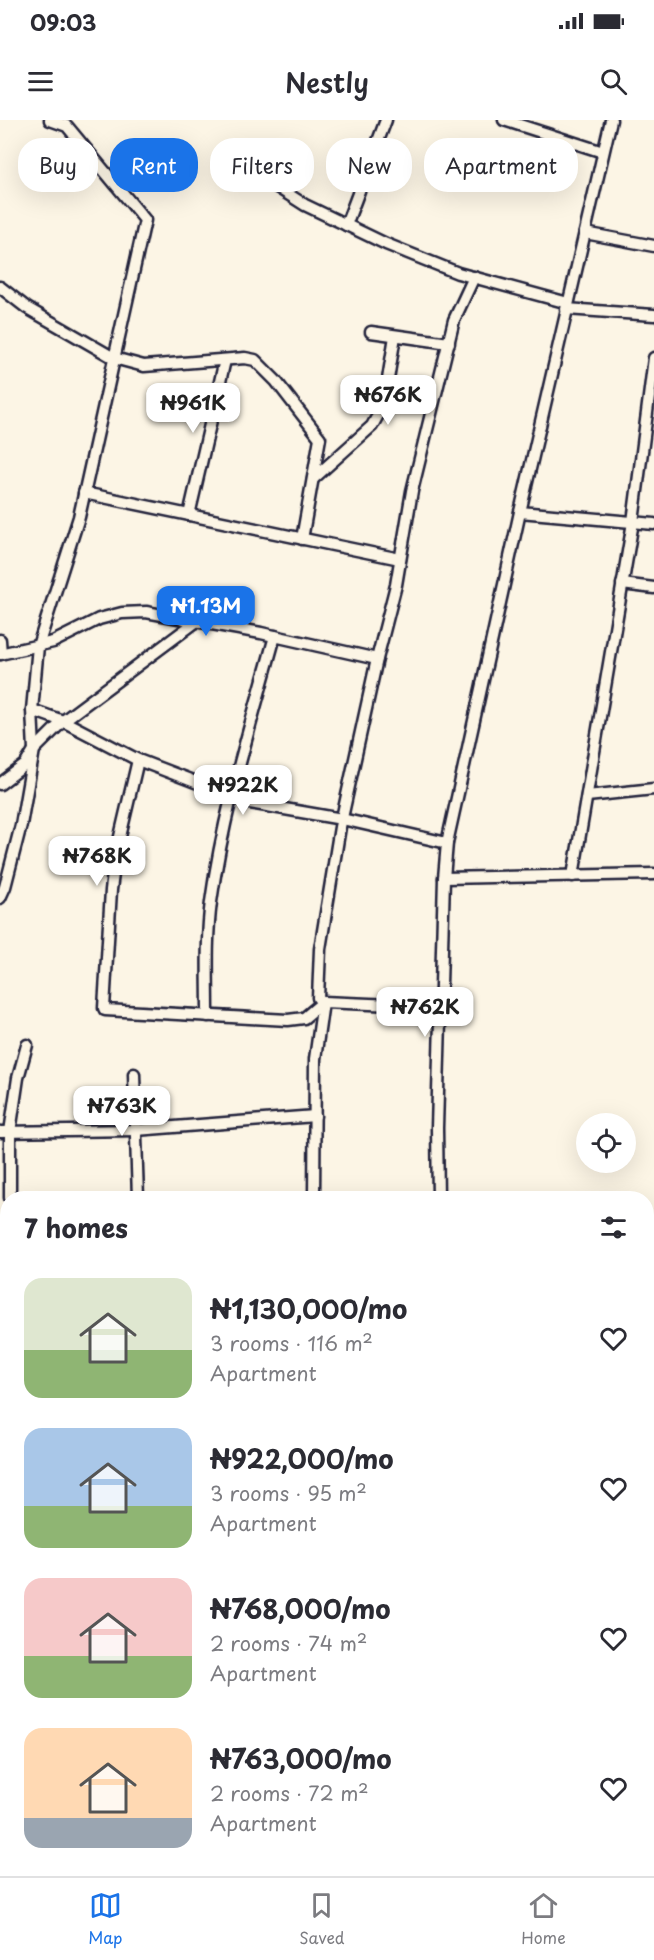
<!DOCTYPE html>
<html lang="en">
<head>
<meta charset="utf-8">
<style>
  body { margin:0; font-family:"Playpen Sans",sans-serif; background:#f7f7f7; color:#2b2b33; height:100vh; display:flex; flex-direction:column; font-size:22px; white-space:nowrap }
  * { box-sizing:border-box; margin:0 }
  p { font-size:20px; color:#7c7c81 }
  .icon { flex:none; width:33px; height:33px; fill:none; stroke:currentColor; stroke-width:2; stroke-linecap:round; stroke-linejoin:round }
  .map { position:relative; flex:1; overflow:hidden }
  .sheet { position:absolute; left:0px; top:1071px; width:654px; height:686px; display:flex; flex-direction:column; background:#fff; border-radius:24px 24px 0 0; box-shadow:0 6px 24px #0002 }
  .sheet>* { flex:none }
  .top-card { position:absolute; left:18px; top:18px; width:618px; height:54px; display:flex; gap:12px }
  .buttons { position:absolute; left:576px; top:993px; display:grid; gap:12px }
  .buttons a { display:grid; place-items:center; width:60px; height:60px; border-radius:50%; background:#fff; box-shadow:0 6px 24px #0002; font-size:30px }
  .price { position:absolute; translate:-50% -51px; padding:0 14px; border-radius:12px; background:#fff; color:#222; font-size:20px; line-height:39px; filter:drop-shadow(0 2px 3px #0008) }
  .price::after { content:''; position:absolute; left:50%; top:36px; width:18px; height:14px; margin-left:-9px; background:inherit; clip-path:polygon(0 0,100% 0,50% 100%) }
  .price.active { background:#1a73e8; color:#fff }
  ul { padding:0; list-style:none }
  li { display:flex; align-items:center; gap:18px; height:150px; padding:0 24px }
  li span { display:grid; place-items:center; flex:none; width:168px; height:120px; border-radius:18px; color:#555 }
  li>.icon { margin-inline-start:auto }
  span .icon { width:72px; height:72px; fill:#fffc; stroke-width:1 }
  li b { font-size:26px }
  h2 { display:flex; justify-content:space-between; align-items:center; height:72px; padding:0 24px; font-size:26px }
  .tag { padding:0 21px; border-radius:24px; background:#fff; box-shadow:0 6px 24px #0002; font-size:21px; line-height:54px }
  .tag.active { background:#1a73e8; color:#fff }
  .status { display:flex; justify-content:space-between; align-items:center; height:42px; padding:0 30px; background:#fff; direction:ltr }
  .status svg { height:16px; fill:currentColor }
  header { display:flex; justify-content:space-between; align-items:center; height:78px; padding:0 24px; background:#fff; font-size:27px; font-weight:600 }
  .tab-bar { display:flex; justify-content:space-around; align-items:center; height:84px; border-top:2px solid #e1e1e2; background:#fff; font-size:16px; color:#7c7c81 }
  .tab-bar a { display:grid; justify-items:center; gap:3px }
  .tab-bar .active { color:#1a73e8 }
  .map>svg:first-child { display:block }
  .lines { fill:none; stroke-linecap:round; stroke-linejoin:round }
  .minor-casing { stroke:#22223b; stroke-width:15 }
  .minor { stroke:#fcf5e5; stroke-width:10 }
</style>
</head>
<body>
<div class="status"><b>09:03</b><svg viewBox="0 0 49 12"><path d="M0 12V9h3v3zM5 12V6h3v6zM10 12V3h3v9zM15 12V0h3v12zM26 1h20v11H26zM47 4h2v5h-2z"/></svg></div>
<header><svg class="icon" aria-label="menu" viewBox="0 0 24 24"><path d="M4 6h16M4 12h16M4 18h16"/></svg>Nestly<svg class="icon" aria-label="search" viewBox="0 0 24 24"><circle cx="10" cy="10" r="6"/><path d="M15 15l6 6"/></svg></header>
<div class="map">
<svg width="654" height="1756" viewBox="0 0 654 1756">
  <rect width="100%" height="100%" fill="#fcf5e5"/>
  <filter id="ink" filterUnits="userSpaceOnUse"><feTurbulence type="fractalNoise" baseFrequency=".0167" numOctaves="2"/><feDisplacementMap in="SourceGraphic" scale="12" xChannelSelector="R" yChannelSelector="G"/><feConvolveMatrix kernelMatrix="1 2 1 2 8 2 1 2 1" color-interpolation-filters="sRGB"/></filter>
  <g filter="url(#ink)">
    <g class="lines">
      <g class="minor-casing">
        <g id="minor">
          <polyline points="504,0 603,32"/>
          <polyline points="611,0 520,392 447,723 444,758 654,754"/>
          <polyline points="241,44 305,85 386,124 458,153 568,183"/>
          <polyline points="346,105 386,0"/>
          <polyline points="585,113 654,126"/>
          <polyline points="0,167 27,188 114,238 144,246 245,238 255,240 276,261 320,318 302,419"/>
          <polyline points="566,189 654,195"/>
          <polyline points="371,212 449,223"/>
          <polyline points="313,359 372,306 384,284 395,216"/>
          <polyline points="84,373 400,439"/>
          <polyline points="520,392 654,404"/>
          <polyline points="189,395 225,240"/>
          <polyline points="622,464 654,468"/>
          <polyline points="0,520 1,534"/>
          <polyline points="0,534 53,522 99,499 122,493 146,492 261,513 377,539"/>
          <polyline points="32,590 63,601 138,640 250,683 342,699 447,723"/>
          <polyline points="138,640 115,738 111,770 104,888 105,890 288,900 304,898 323,882 440,887"/>
          <polyline points="0,664 25,645 34,630 63,601 197,501"/>
          <polyline points="587,676 654,669"/>
          <polyline points="573,756 633,402 654,238"/>
          <polyline points="0,778 5,767 21,705 34,630 32,590 38,526 79,397 145,100 67,6 50,0"/>
          <path d="M208,896c0,-38 -2,-76 3,-114 12,-90 40,-178 64,-266"/>
          <polyline points="134,954 138,1078"/>
          <polyline points="0,1012 136,1010 315,996"/>
          <polyline points="10,1078 10,1012 18,958 27,925"/>
          <polyline points="314,1078 315,939 323,882 318,878 320,829 340,707 377,539 396,465 412,371 454,200 474,157"/>
          <polyline points="438,1078 437,1008 444,758"/>
          <polyline points="646,1124 654,1124"/>
          <polyline points="0,1129 8,1129"/>
          <polyline points="646,1194 654,1194"/>
          <polyline points="0,1215 8,1215"/>
          <polyline points="646,1272 654,1273"/>
          <polyline points="646,1338 654,1338"/>
          <polyline points="646,1515 647,1477"/>
          <polyline points="646,1570 654,1571"/>
          <polyline points="646,1617 654,1617"/>
          <polyline points="646,1704 654,1694"/>
          <polyline points="0,1713 8,1712"/>
          <polyline points="646,1742 651,1756"/>
          <polyline points="166,1749 167,1756"/>
          <polyline points="361,1749 363,1756"/>
          <polyline points="432,1749 432,1756"/>
          <polyline points="517,1756 517,1749"/>
          <polyline points="598,1756 605,1749"/>
        </g>
      </g>
      <use href="#minor" class="minor"/>
    </g>
  </g>
</svg>
<div class="buttons">
<a><svg class="icon" aria-label="locate" viewBox="0 0 24 24"><circle cx="12" cy="12" r="6"/><path d="M12 2v4M12 18v4M2 12h4M18 12h4"/></svg></a>
</div>
<b class="price" style="left:388px;top:306px">₦676K</b>
<b class="price" style="left:193px;top:314px">₦961K</b>
<b class="price active" style="left:206px;top:517px">₦1.13M</b>
<b class="price" style="left:243px;top:696px">₦922K</b>
<b class="price" style="left:97px;top:767px">₦768K</b>
<b class="price" style="left:425px;top:918px">₦762K</b>
<b class="price" style="left:122px;top:1017px">₦763K</b>
<div class="top-card">
<a class="tag">Buy</a>
<a class="tag active">Rent</a>
<a class="tag">Filters</a>
<a class="tag">New</a>
<a class="tag">Apartment</a>
</div>
<section class="sheet">
<h2>7 homes<svg class="icon" aria-label="filters" viewBox="0 0 24 24"><path d="M4 7h16M4 17h16"/><circle cx="9" cy="7" r="2"/><circle cx="15" cy="17" r="2"/></svg></h2>
<ul>
<li><span style="background:linear-gradient(#dfe7d0 60%,#8fb573 0)"><svg class="icon" aria-label="home" viewBox="0 0 24 24"><path d="M3 11l9-7 9 7M6 9v11h12V9"/></svg></span><div><b>₦1,130,000/mo</b><p>3 rooms · 116 m²</p><p>Apartment</p></div><svg class="icon" aria-label="heart" viewBox="0 0 24 24"><path d="M12 20l-8-8c-3-5 5-10 8-4 3-6 11-1 8 4z"/></svg></li>
<li><span style="background:linear-gradient(#a9c7e8 65%,#8fb573 0)"><svg class="icon" aria-label="home" viewBox="0 0 24 24"><path d="M3 11l9-7 9 7M6 9v11h12V9"/></svg></span><div><b>₦922,000/mo</b><p>3 rooms · 95 m²</p><p>Apartment</p></div><svg class="icon" aria-label="heart" viewBox="0 0 24 24"><path d="M12 20l-8-8c-3-5 5-10 8-4 3-6 11-1 8 4z"/></svg></li>
<li><span style="background:linear-gradient(#f6c9c9 65%,#8fb573 0)"><svg class="icon" aria-label="home" viewBox="0 0 24 24"><path d="M3 11l9-7 9 7M6 9v11h12V9"/></svg></span><div><b>₦768,000/mo</b><p>2 rooms · 74 m²</p><p>Apartment</p></div><svg class="icon" aria-label="heart" viewBox="0 0 24 24"><path d="M12 20l-8-8c-3-5 5-10 8-4 3-6 11-1 8 4z"/></svg></li>
<li><span style="background:linear-gradient(#ffd9b3 75%,#9aa5b1 0)"><svg class="icon" aria-label="home" viewBox="0 0 24 24"><path d="M3 11l9-7 9 7M6 9v11h12V9"/></svg></span><div><b>₦763,000/mo</b><p>2 rooms · 72 m²</p><p>Apartment</p></div><svg class="icon" aria-label="heart" viewBox="0 0 24 24"><path d="M12 20l-8-8c-3-5 5-10 8-4 3-6 11-1 8 4z"/></svg></li>
</ul>
</section>
</div>
<nav class="tab-bar">
<a class="active"><svg class="icon" aria-label="map" viewBox="0 0 24 24"><path d="M3 6l6-2 6 2 6-2v14l-6 2-6-2-6 2zM9 4v14M15 6v14"/></svg>Map</a>
<a><svg class="icon" aria-label="saved" viewBox="0 0 24 24"><path d="M7 4h10v16l-5-4-5 4z"/></svg>Saved</a>
<a><svg class="icon" aria-label="home" viewBox="0 0 24 24"><path d="M3 11l9-7 9 7M6 9v11h12V9"/></svg>Home</a>
</nav>
</body>
</html>
